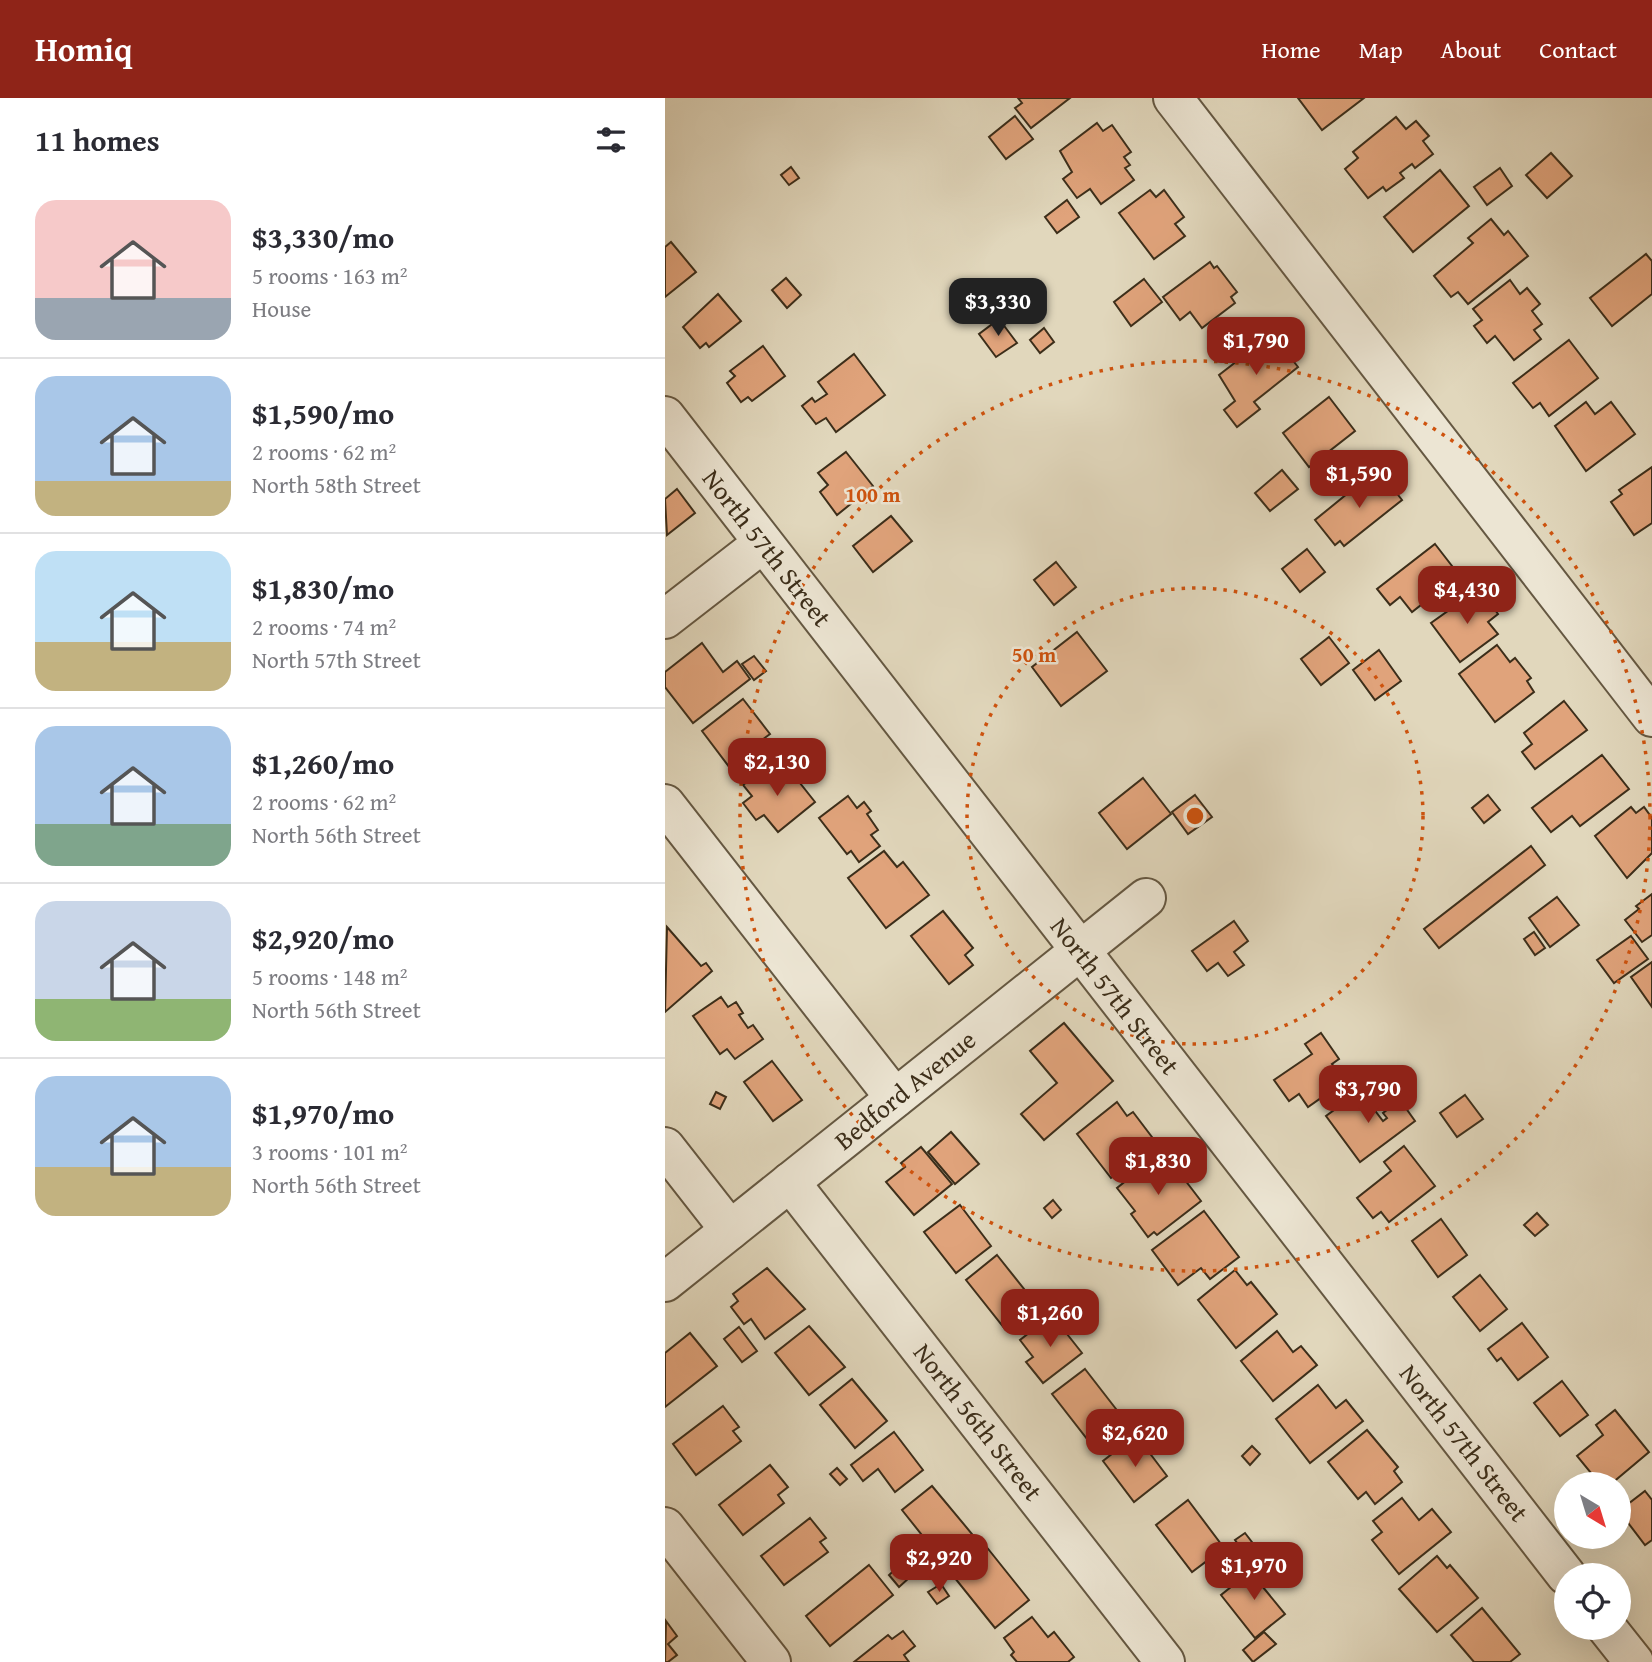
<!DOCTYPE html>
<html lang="en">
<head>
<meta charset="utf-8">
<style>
  body { margin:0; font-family:"Gentium Book Plus",serif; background:#f7f7f7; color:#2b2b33; height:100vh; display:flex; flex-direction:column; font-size:26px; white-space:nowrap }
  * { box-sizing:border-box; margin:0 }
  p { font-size:23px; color:#7c7c81 }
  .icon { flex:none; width:38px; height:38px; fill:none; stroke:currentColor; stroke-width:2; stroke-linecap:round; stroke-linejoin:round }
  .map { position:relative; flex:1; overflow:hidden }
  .drawer { display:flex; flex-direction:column; background:#fff; width:665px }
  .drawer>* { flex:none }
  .needle { width:46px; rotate:142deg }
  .buttons { position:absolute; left:889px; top:1374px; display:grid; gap:14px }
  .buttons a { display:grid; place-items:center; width:77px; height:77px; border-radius:50%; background:#fff; box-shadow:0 7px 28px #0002; font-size:35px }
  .price { position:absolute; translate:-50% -60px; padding:0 16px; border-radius:14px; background:#8f2418; color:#fff; font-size:23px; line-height:46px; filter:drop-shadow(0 2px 4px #0008) }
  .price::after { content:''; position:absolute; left:50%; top:42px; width:21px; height:16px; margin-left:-10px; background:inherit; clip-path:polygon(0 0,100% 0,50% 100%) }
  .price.current { background:#222; color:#fff }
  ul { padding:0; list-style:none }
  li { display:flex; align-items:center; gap:21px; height:175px; padding:0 35px }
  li+li { border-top:2px solid #e1e1e2 }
  li span { display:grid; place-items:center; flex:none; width:196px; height:140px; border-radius:21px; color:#555 }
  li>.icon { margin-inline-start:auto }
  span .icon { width:84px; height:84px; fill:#fffc; stroke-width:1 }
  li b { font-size:30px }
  h2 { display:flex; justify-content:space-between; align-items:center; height:84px; padding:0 35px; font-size:30px }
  header { display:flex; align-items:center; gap:42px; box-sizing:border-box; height:98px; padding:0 35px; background:#8f2418; color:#fff }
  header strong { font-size:33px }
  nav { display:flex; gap:38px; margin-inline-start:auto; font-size:24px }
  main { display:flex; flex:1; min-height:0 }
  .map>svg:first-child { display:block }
  .building { fill:#e0a37b; stroke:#3c2e1a; stroke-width:2 }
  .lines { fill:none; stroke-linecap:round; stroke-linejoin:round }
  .minor-casing { stroke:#655842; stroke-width:42 }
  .minor { stroke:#ece5d3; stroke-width:38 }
  .ring { fill:none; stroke:#ce530e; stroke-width:3.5; stroke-dasharray:3.5 7 }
  .labels { text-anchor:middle; stroke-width:5; stroke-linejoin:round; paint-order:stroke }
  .street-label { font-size:26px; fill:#3c2e1a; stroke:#ece5d3 }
  .centre { fill:#ce530e; stroke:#ece5d3; stroke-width:3.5 }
  .ring-label { font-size:21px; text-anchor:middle; font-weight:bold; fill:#ce530e; stroke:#ece5d3; stroke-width:5; stroke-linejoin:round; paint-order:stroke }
</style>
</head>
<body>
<header>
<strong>Homiq</strong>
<nav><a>Home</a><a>Map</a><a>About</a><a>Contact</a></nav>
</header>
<main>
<section class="drawer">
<h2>11 homes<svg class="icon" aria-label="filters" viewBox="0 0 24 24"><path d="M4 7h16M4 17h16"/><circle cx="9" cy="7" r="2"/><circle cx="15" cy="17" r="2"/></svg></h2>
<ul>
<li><span style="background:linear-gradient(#f6c9c9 70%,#9aa5b1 0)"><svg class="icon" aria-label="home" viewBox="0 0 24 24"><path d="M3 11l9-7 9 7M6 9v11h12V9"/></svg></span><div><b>$3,330/mo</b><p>5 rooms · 163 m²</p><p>House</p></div></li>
<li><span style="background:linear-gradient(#a9c7e8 75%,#c2b280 0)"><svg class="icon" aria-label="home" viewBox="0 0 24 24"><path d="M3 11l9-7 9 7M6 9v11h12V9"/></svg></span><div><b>$1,590/mo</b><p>2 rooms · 62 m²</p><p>North 58th Street</p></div></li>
<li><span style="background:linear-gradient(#bfe0f5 65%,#c2b280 0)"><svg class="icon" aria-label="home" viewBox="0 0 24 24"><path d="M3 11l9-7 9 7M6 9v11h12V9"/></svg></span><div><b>$1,830/mo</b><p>2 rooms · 74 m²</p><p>North 57th Street</p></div></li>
<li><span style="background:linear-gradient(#a9c7e8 70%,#7fa58c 0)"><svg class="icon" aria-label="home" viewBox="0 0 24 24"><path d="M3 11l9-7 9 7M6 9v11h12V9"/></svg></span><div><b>$1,260/mo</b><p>2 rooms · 62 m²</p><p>North 56th Street</p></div></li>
<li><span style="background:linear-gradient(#c9d6e8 70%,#8fb573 0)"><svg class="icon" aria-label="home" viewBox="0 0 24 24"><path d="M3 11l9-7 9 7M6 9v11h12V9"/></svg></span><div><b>$2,920/mo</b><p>5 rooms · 148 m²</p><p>North 56th Street</p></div></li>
<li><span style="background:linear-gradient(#a9c7e8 65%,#c2b280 0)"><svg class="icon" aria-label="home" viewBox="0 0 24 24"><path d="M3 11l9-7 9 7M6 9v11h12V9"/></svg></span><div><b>$1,970/mo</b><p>3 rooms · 101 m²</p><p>North 56th Street</p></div></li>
</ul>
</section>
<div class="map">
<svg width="987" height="1564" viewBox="0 0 987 1564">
  <rect width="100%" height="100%" fill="#e1d7bc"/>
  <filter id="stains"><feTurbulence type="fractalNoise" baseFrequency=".00286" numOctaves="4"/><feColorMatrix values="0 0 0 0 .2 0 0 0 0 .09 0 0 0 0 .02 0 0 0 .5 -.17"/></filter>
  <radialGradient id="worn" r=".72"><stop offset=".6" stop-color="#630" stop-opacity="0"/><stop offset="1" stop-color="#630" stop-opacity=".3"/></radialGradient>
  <g class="building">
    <polygon points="353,0 405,0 366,30 350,10 357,5"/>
    <polygon points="633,0 699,0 657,32"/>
    <polygon points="350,18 368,41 341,61 324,39"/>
    <polygon points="731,19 741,31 751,23 764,38 758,43 768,56 750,70 747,66 735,75 739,80 721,93 718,89 703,100 680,71 693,60 688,54"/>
    <polygon points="432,25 438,33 447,27 466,54 459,59 465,67 460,70 469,82 436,106 425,91 412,100 398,81 407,74 395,53"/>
    <polygon points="886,55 907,78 882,100 861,77"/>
    <polygon points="126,69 134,80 124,87 116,77"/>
    <polygon points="835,70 847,88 822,107 809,89"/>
    <polygon points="775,72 804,108 748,154 719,119"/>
    <polygon points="485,92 491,99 499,92 519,119 510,126 520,138 489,161 454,115"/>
    <polygon points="402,102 414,119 392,135 380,119"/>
    <polygon points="826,121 839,137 843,133 863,158 803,206 793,194 786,199 769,178 808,145 803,140"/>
    <polygon points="6,144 31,174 0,199 0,149"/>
    <polygon points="981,156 987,163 987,196 947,228 925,200"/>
    <polygon points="545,164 549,170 552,168 572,194 566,199 570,205 537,230 525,214 515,222 498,199"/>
    <polygon points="121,180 136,197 122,210 107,192"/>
    <polygon points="479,181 497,204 466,228 449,204"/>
    <polygon points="845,182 855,196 862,190 875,206 867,213 877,226 869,232 876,241 849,262 830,238 822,245 809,228 817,222 808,211"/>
    <polygon points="53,196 76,223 44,249 41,245 35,250 18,229"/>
    <polygon points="334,221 352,245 331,259 314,236"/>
    <polygon points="379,230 389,244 375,255 365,242"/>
    <polygon points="607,236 633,269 589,304 595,311 572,329 559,312 570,303 554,277"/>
    <polygon points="904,242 933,280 884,318 875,305 868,310 848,285"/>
    <polygon points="98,248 120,278 87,303 83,299 76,304 62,285 70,278 65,273"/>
    <polygon points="189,256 220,297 171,334 161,320 151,326 137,308 147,300 150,304 162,296 153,284"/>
    <polygon points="664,299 690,333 644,369 618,335"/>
    <polygon points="921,304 930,316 946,304 970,336 921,373 890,328"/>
    <polygon points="181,354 208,388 172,417 155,394 163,387 153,375"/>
    <polygon points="987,369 987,425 969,437 946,404 957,396 954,392"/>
    <polygon points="617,372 633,391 605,413 590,395"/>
    <polygon points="716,375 737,402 679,448 675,443 670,447 650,422 704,378 707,382"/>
    <polygon points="12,391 30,415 2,437 0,401"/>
    <polygon points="226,418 247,443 208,474 188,448"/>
    <polygon points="770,446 794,477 747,514 735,499 725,507 712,491"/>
    <polygon points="642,451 660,474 635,494 617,471"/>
    <polygon points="391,464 411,489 389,507 369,482"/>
    <polygon points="817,494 833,516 823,524 833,536 795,564 766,525 804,498 807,502"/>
    <polygon points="412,534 442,573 396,608 367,569"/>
    <polygon points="664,539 684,565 656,587 636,561"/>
    <polygon points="37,545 58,574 72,563 85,581 28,625 0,589 0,574"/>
    <polygon points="832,547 845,564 850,560 866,580 862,583 869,594 830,624 794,576"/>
    <polygon points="714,552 736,583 710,602 688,572"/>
    <polygon points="89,558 101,573 89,582 77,566"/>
    <polygon points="78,601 105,636 90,647 98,658 71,678 37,633"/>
    <polygon points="899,603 922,632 870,671 857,654 867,646 859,635"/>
    <polygon points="937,657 964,691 915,728 907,718 886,734 867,710"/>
    <polygon points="103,668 112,679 123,670 150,704 113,734 99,717 91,722 78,705 87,698 78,687"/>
    <polygon points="478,680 506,716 462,751 434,715"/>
    <polygon points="530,697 547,719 523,736 507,714"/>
    <polygon points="823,697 835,712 819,725 807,710"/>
    <polygon points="183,698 192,710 199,704 206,713 202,716 213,732 206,737 215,748 194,764 186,753 182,756 154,720"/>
    <polygon points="966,709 971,715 979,709 987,720 987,755 962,780 930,738"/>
    <polygon points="866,748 880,767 774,850 759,831"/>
    <polygon points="219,753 232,769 238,764 264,797 221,830 183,780"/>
    <polygon points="987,796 987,837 977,844 960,822 974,811 971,808"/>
    <polygon points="892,799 914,827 885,849 864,820"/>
    <polygon points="278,813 308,850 300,857 308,867 284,886 246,838"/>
    <polygon points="569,823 583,843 569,854 579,867 563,878 553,865 542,873 527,853"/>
    <polygon points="2,829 36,868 41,865 47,873 0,914"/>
    <polygon points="869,834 880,850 870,857 859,841"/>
    <polygon points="966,838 983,861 949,885 932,862"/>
    <polygon points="987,864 987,909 966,879"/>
    <polygon points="56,899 63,909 71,904 78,915 74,917 83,930 88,927 98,941 70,961 62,951 55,956 28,918"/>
    <polygon points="399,925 448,983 379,1042 356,1016 392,985 365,953"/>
    <polygon points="656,935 674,961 667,966 680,983 643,1009 634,996 624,1003 609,982 647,956 640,946"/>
    <polygon points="107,963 137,1002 108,1023 79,984"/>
    <polygon points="695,993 718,1023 722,1020 718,1015 735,1002 750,1023 695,1064 661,1018"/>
    <polygon points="51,994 61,999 55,1011 45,1006"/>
    <polygon points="800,997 818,1021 792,1039 775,1015"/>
    <polygon points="452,1004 462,1018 468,1014 493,1047 446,1080 412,1036"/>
    <polygon points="286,1034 314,1066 290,1086 263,1054"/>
    <polygon points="739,1048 770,1088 724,1124 716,1114 708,1120 692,1100 726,1073 719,1064"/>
    <polygon points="256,1049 287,1086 249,1117 221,1084 240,1069 236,1065"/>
    <polygon points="492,1058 504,1073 510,1069 536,1103 492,1137 489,1134 483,1139 466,1116 470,1113 452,1090"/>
    <polygon points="388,1102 396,1112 387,1120 379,1110"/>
    <polygon points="295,1107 326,1148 291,1175 259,1134"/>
    <polygon points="539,1113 574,1159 545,1181 536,1170 513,1187 487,1152"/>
    <polygon points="872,1115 883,1127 870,1138 859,1127"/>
    <polygon points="776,1121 802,1157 773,1179 747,1143"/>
    <polygon points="332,1157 371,1206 340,1231 301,1182"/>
    <polygon points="102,1170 140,1211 100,1241 86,1221 79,1226 66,1209 73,1203 68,1196"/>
    <polygon points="570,1172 582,1187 586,1184 612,1216 571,1250 533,1202"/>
    <polygon points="815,1177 842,1211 815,1233 788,1199"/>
    <polygon points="387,1217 417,1255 378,1285 361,1264 368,1259 355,1242"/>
    <polygon points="857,1225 883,1259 853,1282 836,1260 832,1263 823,1251"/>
    <polygon points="144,1228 180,1269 144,1297 110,1255"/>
    <polygon points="74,1229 92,1253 77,1264 59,1241"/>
    <polygon points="612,1233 628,1254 636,1248 652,1267 608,1303 576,1263"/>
    <polygon points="25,1235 52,1268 0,1309 0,1255"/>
    <polygon points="420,1271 458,1320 426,1346 387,1296"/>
    <polygon points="187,1281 222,1323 190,1350 155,1307"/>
    <polygon points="897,1283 923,1317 895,1338 869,1305"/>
    <polygon points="653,1287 671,1310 681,1302 698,1323 645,1365 611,1321"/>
    <polygon points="58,1308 74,1329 68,1333 76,1343 31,1377 8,1346"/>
    <polygon points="950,1312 984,1354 946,1386 935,1386 912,1358 938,1337 931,1327"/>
    <polygon points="702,1332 733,1369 729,1373 737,1384 710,1406 701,1394 693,1401 663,1364"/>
    <polygon points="229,1334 258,1372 230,1394 213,1371 198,1383 186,1367"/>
    <polygon points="471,1337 502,1378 469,1404 438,1363"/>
    <polygon points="587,1348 595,1356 585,1367 577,1358"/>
    <polygon points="105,1367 123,1389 113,1397 119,1405 78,1437 54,1407"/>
    <polygon points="172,1370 182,1381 175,1387 165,1376"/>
    <polygon points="267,1388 307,1436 276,1461 237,1412"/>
    <polygon points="980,1393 987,1402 987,1442 980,1447 954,1413"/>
    <polygon points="737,1400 754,1422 767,1411 786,1434 734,1476 707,1442 717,1434 708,1423"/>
    <polygon points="523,1402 559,1450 527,1474 491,1427"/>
    <polygon points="145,1420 161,1440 155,1444 163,1454 119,1487 96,1458"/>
    <polygon points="580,1435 590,1448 580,1456 570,1442"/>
    <polygon points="320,1447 364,1502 330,1530 285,1474"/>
    <polygon points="772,1458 782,1470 785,1467 813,1500 772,1534 734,1491"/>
    <polygon points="596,1465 607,1479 597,1488 620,1516 590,1540 556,1497"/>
    <polygon points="204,1467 228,1497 165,1548 141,1518"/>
    <polygon points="234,1468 244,1480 234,1489 224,1477"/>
    <polygon points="276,1486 284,1498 272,1506 263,1494"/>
    <polygon points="817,1510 855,1556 845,1564 809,1564 786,1537"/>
    <polygon points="367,1519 383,1539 389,1534 409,1559 403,1564 352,1564 346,1557 349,1554 339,1540"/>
    <polygon points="1,1523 12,1538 3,1546 12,1557 3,1564 0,1564"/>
    <polygon points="238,1533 250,1548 239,1557 244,1564 189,1564 223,1537 227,1541"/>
    <polygon points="599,1534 611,1546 588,1564 578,1552"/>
  </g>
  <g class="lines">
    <g class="minor-casing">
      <g id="minor">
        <polyline points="508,0 987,619"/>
        <polyline points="0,318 901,1477"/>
        <polyline points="0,521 98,445"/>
        <polyline points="0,706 230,1000"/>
        <polyline points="0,1049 65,1132"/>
        <polyline points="125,1084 500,1564"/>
        <polyline points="0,1184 481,800"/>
        <polyline points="0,1429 106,1564"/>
        <polyline points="942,1530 969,1564"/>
      </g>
    </g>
    <use href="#minor" class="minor"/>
  </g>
  <g class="ring">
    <circle cx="530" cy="718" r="228"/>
    <circle cx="530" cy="718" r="455"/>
  </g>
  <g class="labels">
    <g class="street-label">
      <text transform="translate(102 450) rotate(52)" y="9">North 57th Street</text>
      <text transform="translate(450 898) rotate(52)" y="9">North 57th Street</text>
      <text transform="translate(240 992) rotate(-39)" y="9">Bedford Avenue</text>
      <text transform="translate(313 1324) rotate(52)" y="9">North 56th Street</text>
      <text transform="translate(799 1345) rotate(52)" y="9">North 57th Street</text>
    </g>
  </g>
  <circle cx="530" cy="718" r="10" class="centre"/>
  <g class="ring-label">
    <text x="208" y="404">100 m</text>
    <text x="369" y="564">50 m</text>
  </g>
  <rect width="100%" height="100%" filter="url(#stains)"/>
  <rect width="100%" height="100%" fill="url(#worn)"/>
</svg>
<div class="buttons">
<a><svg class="needle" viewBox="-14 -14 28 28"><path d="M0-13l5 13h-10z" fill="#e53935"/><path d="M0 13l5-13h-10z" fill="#7c7c81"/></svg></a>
<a><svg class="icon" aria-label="locate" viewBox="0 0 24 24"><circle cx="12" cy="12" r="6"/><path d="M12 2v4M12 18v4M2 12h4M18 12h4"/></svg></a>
</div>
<b class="price current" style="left:333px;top:240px">$3,330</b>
<b class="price" style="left:591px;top:279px">$1,790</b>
<b class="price" style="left:694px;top:412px">$1,590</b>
<b class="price" style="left:802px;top:528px">$4,430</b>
<b class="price" style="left:112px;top:700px">$2,130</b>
<b class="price" style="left:703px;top:1027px">$3,790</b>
<b class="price" style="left:493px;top:1099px">$1,830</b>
<b class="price" style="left:385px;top:1251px">$1,260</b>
<b class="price" style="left:470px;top:1371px">$2,620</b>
<b class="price" style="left:274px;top:1496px">$2,920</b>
<b class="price" style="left:589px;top:1504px">$1,970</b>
</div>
</main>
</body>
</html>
